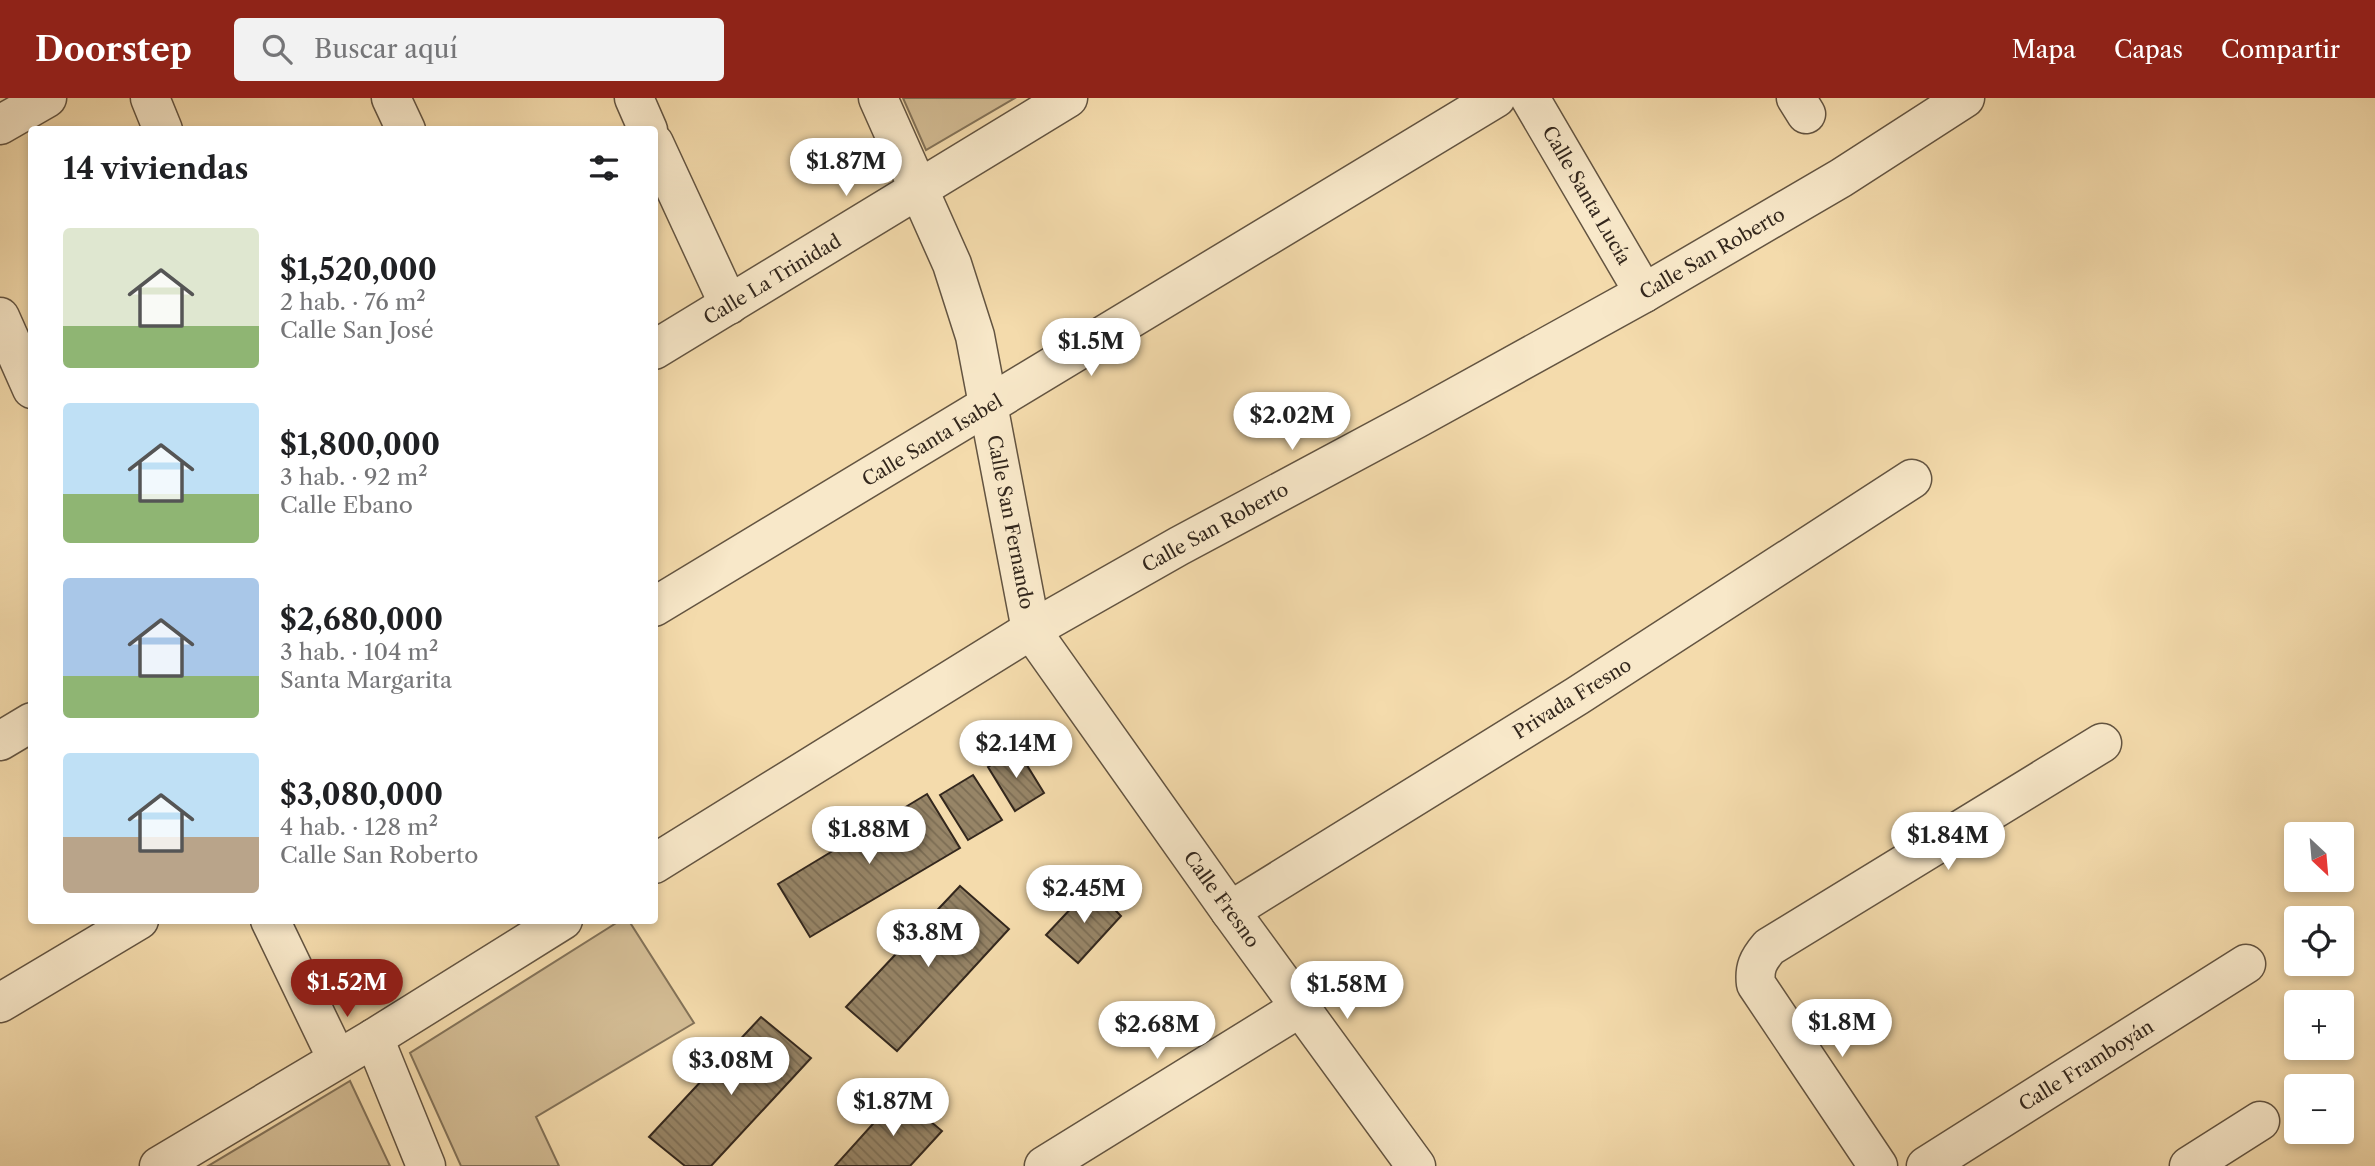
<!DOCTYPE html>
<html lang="es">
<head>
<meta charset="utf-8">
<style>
  body { margin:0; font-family:"Libre Caslon Text",serif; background:#f2f2f2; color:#202124; height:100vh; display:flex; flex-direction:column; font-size:26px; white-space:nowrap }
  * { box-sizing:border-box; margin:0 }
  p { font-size:23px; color:#757577 }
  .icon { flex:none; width:38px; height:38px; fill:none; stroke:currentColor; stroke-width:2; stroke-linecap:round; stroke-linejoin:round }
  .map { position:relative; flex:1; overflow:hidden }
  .side { position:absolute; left:28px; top:28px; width:630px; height:798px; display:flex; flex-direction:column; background:#fff; border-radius:7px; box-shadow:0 4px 10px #0003 }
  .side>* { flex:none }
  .needle { width:46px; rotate:154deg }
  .tools { position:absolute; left:2284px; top:724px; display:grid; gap:14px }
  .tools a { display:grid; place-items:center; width:70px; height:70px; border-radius:7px; background:#fff; box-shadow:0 4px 10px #0003; font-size:35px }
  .price { position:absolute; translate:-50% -60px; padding:0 16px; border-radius:24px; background:#fff; color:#222; font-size:23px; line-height:46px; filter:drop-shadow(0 2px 4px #0008) }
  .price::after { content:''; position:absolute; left:50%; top:42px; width:21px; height:16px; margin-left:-10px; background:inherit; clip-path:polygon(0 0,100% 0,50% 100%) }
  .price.on { background:#8f2418; color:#fff }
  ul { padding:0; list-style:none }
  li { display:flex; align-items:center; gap:21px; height:175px; padding:0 35px }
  li span { display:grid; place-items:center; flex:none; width:196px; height:140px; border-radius:7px; color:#555 }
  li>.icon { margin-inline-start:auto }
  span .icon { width:84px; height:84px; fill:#fffc; stroke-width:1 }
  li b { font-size:30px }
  h2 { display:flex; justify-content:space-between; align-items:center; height:84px; padding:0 35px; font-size:30px }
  header { display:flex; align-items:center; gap:42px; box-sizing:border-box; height:98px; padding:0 35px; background:#8f2418; color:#fff }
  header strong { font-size:33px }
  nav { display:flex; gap:38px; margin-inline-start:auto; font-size:24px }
  .search { width:490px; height:63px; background:#f2f2f2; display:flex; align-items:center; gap:18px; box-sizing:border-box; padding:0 24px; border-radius:7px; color:#757577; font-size:26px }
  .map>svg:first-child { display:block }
  .green { fill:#d3bc94; stroke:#837258; stroke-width:2 }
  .building { fill:url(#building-back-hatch); stroke:#33271d; stroke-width:2 }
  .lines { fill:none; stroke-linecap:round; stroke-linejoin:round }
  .minor-casing { stroke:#635441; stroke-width:41 }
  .minor { stroke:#f8e8c9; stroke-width:38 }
  .labels { text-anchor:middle; stroke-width:7; stroke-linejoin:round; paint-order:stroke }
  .street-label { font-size:19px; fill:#33271d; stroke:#f8e8c9 }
</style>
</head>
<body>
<header>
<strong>Doorstep</strong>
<div class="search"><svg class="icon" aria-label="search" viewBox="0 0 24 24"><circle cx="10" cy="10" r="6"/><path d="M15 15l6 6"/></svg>Buscar aquí</div>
<nav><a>Mapa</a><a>Capas</a><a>Compartir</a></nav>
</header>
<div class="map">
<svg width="2375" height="1068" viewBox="0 0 2375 1068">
  <defs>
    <pattern id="building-back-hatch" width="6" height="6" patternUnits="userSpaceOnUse" patternTransform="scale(1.75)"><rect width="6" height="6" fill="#978567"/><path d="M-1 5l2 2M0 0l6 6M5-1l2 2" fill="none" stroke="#7c6d54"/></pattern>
  </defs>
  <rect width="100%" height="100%" fill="#f4dbac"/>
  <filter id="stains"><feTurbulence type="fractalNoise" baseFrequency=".00286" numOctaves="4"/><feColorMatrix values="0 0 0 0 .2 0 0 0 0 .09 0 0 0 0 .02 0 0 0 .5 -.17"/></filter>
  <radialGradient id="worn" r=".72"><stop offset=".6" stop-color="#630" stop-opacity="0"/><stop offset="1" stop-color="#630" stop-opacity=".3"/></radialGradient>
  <g class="green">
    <polygon points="903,0 1015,0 926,52"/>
    <polygon points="621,822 629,823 694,925 536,1019 559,1068 461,1068 410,955"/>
    <polygon points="350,983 390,1068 208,1068"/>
  </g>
  <g class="building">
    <polygon points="1017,651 1044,695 1015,713 988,669"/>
    <polygon points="973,677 1002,722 968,742 940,697"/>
    <polygon points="927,696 960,750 810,839 778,786"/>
    <polygon points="960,788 1009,831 897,953 846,909"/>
    <polygon points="1092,788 1121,818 1078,865 1046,837"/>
    <polygon points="761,919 811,960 711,1068 685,1068 649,1039"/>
    <polygon points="899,997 942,1033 910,1068 835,1068"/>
  </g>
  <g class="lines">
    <g class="minor-casing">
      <g id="minor">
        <polyline points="150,0 163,32"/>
        <polyline points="391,0 406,32"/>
        <polyline points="634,0 648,32"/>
        <polyline points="878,0 952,166 975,238 1031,532 1230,813 1416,1068"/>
        <polyline points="1530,0 1644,195"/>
        <polyline points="1796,0 1806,16"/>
        <polyline points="0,27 47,0"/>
        <polyline points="654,45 729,207"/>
        <polyline points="0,219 32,291"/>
        <polyline points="654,252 1068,0"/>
        <polyline points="654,509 1496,0"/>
        <polyline points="0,643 32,624"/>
        <polyline points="654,766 1031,532 1179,448 1416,321 1644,195 1841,80 1965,0"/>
        <polyline points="1230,813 1577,598 1912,381"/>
        <polyline points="270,822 337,961"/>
        <polyline points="0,905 139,822"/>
        <polyline points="374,940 426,1068"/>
        <polyline points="159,1068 374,940 563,822"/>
        <polyline points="1044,1068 1301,909"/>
        <path d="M1878,1068l-122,-182c-2,-16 2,-24 13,-37l333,-204"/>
        <polyline points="1926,1068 2246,866"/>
        <polyline points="2189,1068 2260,1023"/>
      </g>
    </g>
    <use href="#minor" class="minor"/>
  </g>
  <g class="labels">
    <g class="street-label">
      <text transform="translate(1587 97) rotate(60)" y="7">Calle Santa Lucía</text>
      <text transform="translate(1712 155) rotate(-30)" y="7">Calle San Roberto</text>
      <text transform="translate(772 181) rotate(-31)" y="7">Calle La Trinidad</text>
      <text transform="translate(932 342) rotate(-31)" y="7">Calle Santa Isabel</text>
      <text transform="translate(1011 424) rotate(79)" y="7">Calle San Fernando</text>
      <text transform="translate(1215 429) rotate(-29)" y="7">Calle San Roberto</text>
      <text transform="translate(1572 600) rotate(-32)" y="7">Privada Fresno</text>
      <text transform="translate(1222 801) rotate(54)" y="7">Calle Fresno</text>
      <text transform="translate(2086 967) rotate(-32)" y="7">Calle Framboyán</text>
    </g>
  </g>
  <rect width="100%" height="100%" filter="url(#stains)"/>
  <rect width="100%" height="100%" fill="url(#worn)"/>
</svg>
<div class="tools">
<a><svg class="needle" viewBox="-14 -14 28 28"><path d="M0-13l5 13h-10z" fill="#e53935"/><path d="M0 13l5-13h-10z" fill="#757577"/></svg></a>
<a><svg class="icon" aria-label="locate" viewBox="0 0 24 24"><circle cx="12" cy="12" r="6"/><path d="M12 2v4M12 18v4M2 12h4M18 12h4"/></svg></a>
<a>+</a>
<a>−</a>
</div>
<b class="price" style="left:846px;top:100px">$1.87M</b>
<b class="price" style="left:1091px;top:280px">$1.5M</b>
<b class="price" style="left:1292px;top:354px">$2.02M</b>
<b class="price" style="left:1016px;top:682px">$2.14M</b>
<b class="price" style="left:869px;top:768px">$1.88M</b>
<b class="price" style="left:1948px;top:774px">$1.84M</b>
<b class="price" style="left:1084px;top:827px">$2.45M</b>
<b class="price" style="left:928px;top:871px">$3.8M</b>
<b class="price on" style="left:347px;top:921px">$1.52M</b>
<b class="price" style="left:1347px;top:923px">$1.58M</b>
<b class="price" style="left:1842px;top:961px">$1.8M</b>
<b class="price" style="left:1157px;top:963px">$2.68M</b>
<b class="price" style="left:731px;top:999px">$3.08M</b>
<b class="price" style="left:893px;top:1040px">$1.87M</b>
<section class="side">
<h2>14 viviendas<svg class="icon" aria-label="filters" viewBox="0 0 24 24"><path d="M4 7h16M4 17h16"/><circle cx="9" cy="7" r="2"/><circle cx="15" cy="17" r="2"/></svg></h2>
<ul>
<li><span style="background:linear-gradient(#dfe7d0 70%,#8fb573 0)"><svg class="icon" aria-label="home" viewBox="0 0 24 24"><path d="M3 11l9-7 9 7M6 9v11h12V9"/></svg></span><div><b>$1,520,000</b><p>2 hab. · 76 m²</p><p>Calle San José</p></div></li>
<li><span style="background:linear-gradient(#bfe0f5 65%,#8fb573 0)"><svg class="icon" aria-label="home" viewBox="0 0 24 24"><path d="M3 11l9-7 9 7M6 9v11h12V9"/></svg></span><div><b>$1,800,000</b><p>3 hab. · 92 m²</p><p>Calle Ebano</p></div></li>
<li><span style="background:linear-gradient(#a9c7e8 70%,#8fb573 0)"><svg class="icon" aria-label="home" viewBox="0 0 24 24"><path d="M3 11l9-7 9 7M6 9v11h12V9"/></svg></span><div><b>$2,680,000</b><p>3 hab. · 104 m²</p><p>Santa Margarita</p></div></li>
<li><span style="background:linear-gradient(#bfe0f5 60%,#b9a48a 0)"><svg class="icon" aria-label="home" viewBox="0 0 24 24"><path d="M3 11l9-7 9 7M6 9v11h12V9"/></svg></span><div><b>$3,080,000</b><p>4 hab. · 128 m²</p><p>Calle San Roberto</p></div></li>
</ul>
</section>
</div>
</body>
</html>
